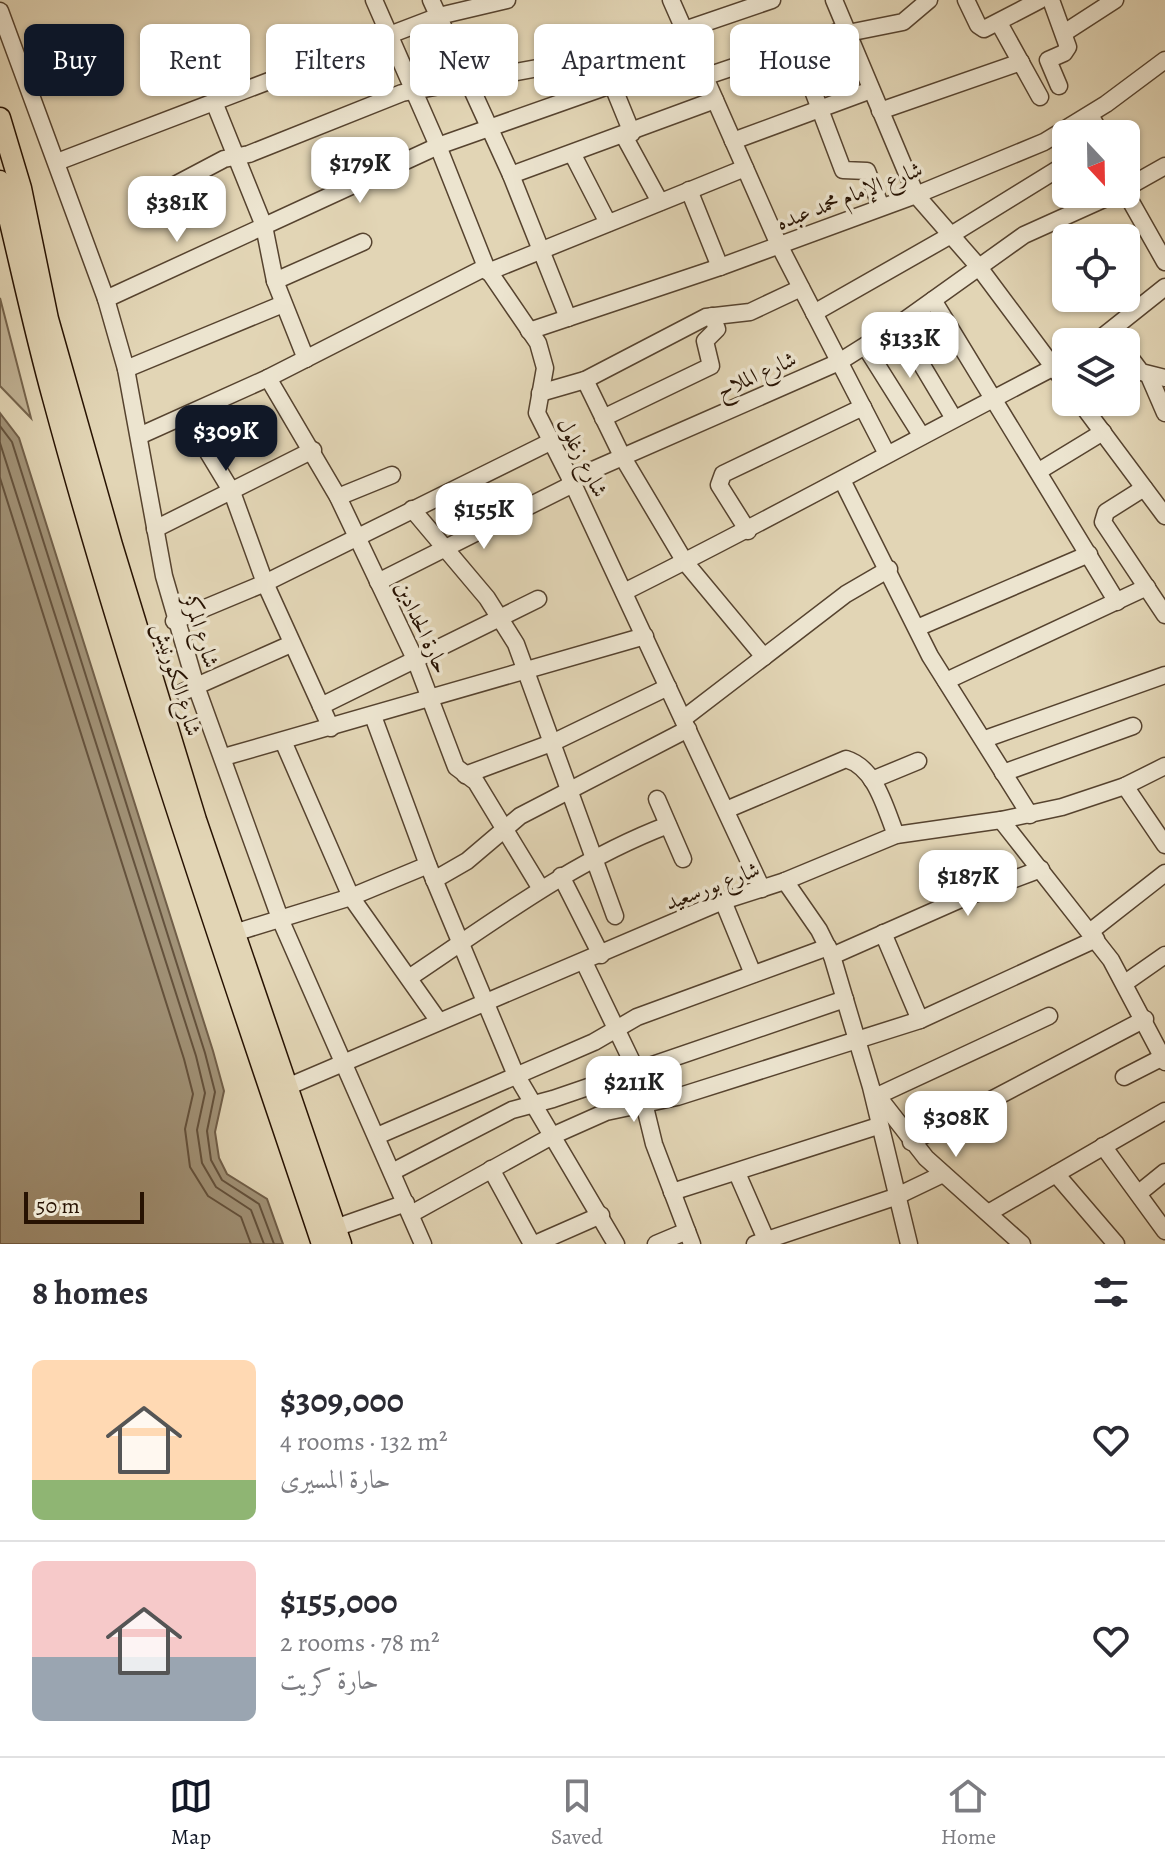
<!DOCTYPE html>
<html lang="en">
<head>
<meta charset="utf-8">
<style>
  body { margin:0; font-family:Alegreya,Amiri,serif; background:#f2f2f3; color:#2b2b33; height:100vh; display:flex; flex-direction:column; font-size:30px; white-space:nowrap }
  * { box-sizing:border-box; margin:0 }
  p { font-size:26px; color:#7c7c81 }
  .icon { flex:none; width:44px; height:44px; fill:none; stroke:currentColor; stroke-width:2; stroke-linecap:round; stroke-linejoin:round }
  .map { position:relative; height:1244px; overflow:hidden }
  .side { display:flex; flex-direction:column; background:#fff; flex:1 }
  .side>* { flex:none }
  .guide { position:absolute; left:24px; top:24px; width:1118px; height:72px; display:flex; gap:16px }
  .needle { width:52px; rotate:158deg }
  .fabs { position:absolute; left:1052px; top:120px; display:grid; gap:16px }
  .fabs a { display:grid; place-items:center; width:88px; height:88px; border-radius:12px; background:#fff; box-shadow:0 2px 6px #0004; font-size:40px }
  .scale { position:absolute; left:24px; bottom:20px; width:120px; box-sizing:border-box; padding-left:8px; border:4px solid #271202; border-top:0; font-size:22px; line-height:28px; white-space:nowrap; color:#271202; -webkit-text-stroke:6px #ece4cf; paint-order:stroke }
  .price { position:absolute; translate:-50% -68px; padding:0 18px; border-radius:16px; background:#fff; color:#222; font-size:26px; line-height:52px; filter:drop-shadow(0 2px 4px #0008) }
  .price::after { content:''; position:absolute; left:50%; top:48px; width:24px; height:18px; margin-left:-12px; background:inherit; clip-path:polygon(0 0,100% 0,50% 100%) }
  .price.on { background:#111827; color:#fff }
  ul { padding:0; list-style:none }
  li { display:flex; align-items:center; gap:24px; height:200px; padding:0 32px }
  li+li { border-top:2px solid #e1e1e2 }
  li span { display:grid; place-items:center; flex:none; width:224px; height:160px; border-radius:12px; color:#555 }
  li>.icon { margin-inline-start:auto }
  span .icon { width:96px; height:96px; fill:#fffc; stroke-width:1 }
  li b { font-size:34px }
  h2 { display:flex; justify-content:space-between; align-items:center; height:96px; padding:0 32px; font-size:34px }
  .pill { padding:0 28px; border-radius:12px; background:#fff; box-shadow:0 2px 6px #0004; font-size:28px; line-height:72px }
  .pill.on { background:#111827; color:#fff }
  .dock { display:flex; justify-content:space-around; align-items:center; height:112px; border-top:2px solid #e1e1e2; background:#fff; font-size:22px; color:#7c7c81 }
  .dock a { display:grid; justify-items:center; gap:4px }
  .dock .on { color:#111827 }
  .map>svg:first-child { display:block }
  .green { fill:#c2b497; stroke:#74634c; stroke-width:2 }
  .water { fill:#a29378; stroke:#715f49; stroke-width:2 }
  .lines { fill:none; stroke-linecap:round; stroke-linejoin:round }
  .shore { stroke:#64523d; stroke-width:2 }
  .minor-casing { stroke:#56432f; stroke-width:19 }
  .major-casing { stroke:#271202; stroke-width:23 }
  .minor { stroke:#ece4cf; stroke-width:16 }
  .major { stroke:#e2d5b5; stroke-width:20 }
  .labels { text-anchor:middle; stroke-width:7; stroke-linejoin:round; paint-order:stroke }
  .street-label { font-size:22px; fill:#271202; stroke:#ece4cf }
</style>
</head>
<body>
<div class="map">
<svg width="1165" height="1244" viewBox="0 0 1165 1244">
  <rect width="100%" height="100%" fill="#e2d5b5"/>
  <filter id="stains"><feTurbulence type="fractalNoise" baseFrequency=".0025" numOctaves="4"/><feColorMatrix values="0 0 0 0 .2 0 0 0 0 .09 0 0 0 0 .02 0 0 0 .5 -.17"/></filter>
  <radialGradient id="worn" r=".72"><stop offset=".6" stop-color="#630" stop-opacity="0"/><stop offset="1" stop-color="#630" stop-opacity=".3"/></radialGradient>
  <polygon class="green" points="0,298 31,418 0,386"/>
  <polygon class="water" points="0,413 19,438 213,1051 224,1091 215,1132 219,1158 227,1174 267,1199 283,1244 0,1244"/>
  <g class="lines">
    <g class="shore">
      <polyline points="0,426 12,442 205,1053 215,1092 207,1131 211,1160 222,1180 259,1204 274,1244"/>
      <polyline points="0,443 196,1056 205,1093 197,1130 202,1163 216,1187 251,1210 264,1244"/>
      <polyline points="0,478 184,1059 193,1094 185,1129 190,1167 208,1196 241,1217 251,1244"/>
    </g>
    <g class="minor-casing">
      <g id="minor">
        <polyline points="374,0 438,146 486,267 538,343 545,368 537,413 573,484 762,889"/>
        <polyline points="431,0 511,175 568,318"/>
        <polyline points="671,0 779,245 887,454"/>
        <polyline points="834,0 916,195 978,266 1066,384"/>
        <polyline points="966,0 978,25 984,29 1040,0"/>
        <polyline points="1051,0 1068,47 1064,53 1048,60 1059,86"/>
        <polyline points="0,11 106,299 126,369 164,576 196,686 281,921 423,1244"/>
        <polyline points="999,23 1040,97"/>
        <polyline points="848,33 903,22 929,0"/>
        <polyline points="1064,33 1115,0"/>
        <polyline points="796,46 843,170 867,171 881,207"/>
        <polyline points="601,57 632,133"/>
        <polyline points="704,77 846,29"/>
        <polyline points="214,102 264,226 275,281 306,359"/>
        <polyline points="880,111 1021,62"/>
        <polyline points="1090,115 1101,134"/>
        <polyline points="624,136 660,202"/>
        <polyline points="733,141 871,90"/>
        <polyline points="573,155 608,223"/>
        <polyline points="57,162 439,16 507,0"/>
        <polyline points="511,175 715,100"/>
        <polyline points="171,187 224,159 249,154 402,93 614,54 772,0"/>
        <polyline points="1126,188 1165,166"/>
        <polyline points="689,190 720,267"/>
        <polyline points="1126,193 1165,262"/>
        <polyline points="488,272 745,168"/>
        <polyline points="275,281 363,242"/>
        <polyline points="106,299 438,146 611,85"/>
        <polyline points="933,300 1117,602"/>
        <polyline points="814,313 951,235 1066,164"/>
        <polyline points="898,325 953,417"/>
        <polyline points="529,331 720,267 916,195 1044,142 1106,104 1165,60"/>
        <polyline points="1096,342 1165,287"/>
        <polyline points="865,346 921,435"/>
        <polyline points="1126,352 1141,372 1165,378"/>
        <polyline points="126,369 283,304"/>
        <polyline points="1149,376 1165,413"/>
        <polyline points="268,378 338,497 415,659 456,767 476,782 541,889"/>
        <polyline points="585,380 622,456 685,562 764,657"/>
        <polyline points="540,393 585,380 706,317 750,312 801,288"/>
        <polyline points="1080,402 1165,516"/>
        <polyline points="186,416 232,492 265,583 331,728"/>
        <polyline points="603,418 711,366 705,341 717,329 712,316"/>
        <polyline points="139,436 268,378 486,267"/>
        <polyline points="1039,471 1103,432"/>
        <polyline points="570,480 839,362 898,325 1024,235 1115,194"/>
        <polyline points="842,480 930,656 1030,815"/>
        <polyline points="1144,488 1106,512 1103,522 1165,615"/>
        <polyline points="338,497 392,475"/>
        <polyline points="412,509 487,598 516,644 615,916"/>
        <polyline points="155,529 313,450"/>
        <polyline points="748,531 719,485 723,474 863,407"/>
        <polyline points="378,582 573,484"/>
        <path d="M624,592c149,-74 294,-155 442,-231"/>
        <polyline points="174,621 265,583 550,442"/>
        <polyline points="917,628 1089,554"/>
        <polyline points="946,681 1147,587"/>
        <polyline points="183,692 291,644"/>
        <polyline points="321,706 538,599"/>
        <polyline points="373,716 428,865 515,1073 616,1244"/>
        <polyline points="683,719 846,594 889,569"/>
        <polyline points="985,739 1165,675"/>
        <polyline points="283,741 351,897 438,1020"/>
        <polyline points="224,757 645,636"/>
        <polyline points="1003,773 1133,726"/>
        <polyline points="465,775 554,742 668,687"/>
        <polyline points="872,780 918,761"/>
        <polyline points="1125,786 1165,845"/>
        <polyline points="657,799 683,859"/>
        <path d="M726,810l120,-51c30,9 39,49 50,76"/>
        <polyline points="1001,820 1111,960 1165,1062"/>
        <polyline points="561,876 601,955"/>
        <polyline points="434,880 467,861 520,816 688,729"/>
        <polyline points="785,881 819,930 832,956 871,1087 909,1244"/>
        <polyline points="723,901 753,974"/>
        <polyline points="1091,931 1165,873"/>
        <polyline points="234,933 351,897 428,865"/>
        <polyline points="883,933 920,1020"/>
        <polyline points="832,956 961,899 1041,869"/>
        <polyline points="584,962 636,1070 654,1144 692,1244"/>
        <path d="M409,978c84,-56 164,-117 259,-153"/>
        <polyline points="1125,983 1165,955"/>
        <polyline points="1124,1077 1163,1057"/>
        <polyline points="287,1087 723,901 785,881 896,835 1001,820 1062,807 1125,786 1165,766"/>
        <polyline points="876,1094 926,1158 1022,1244"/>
        <polyline points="877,1096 1049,1016"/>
        <polyline points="377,1136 594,1042 637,1017 828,947"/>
        <polyline points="911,1142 1145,1019"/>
        <polyline points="1103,1146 1165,1231"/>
        <polyline points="491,1169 532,1244"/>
        <polyline points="392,1172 512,1110 553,1099 845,999"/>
        <polyline points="737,1173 768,1244"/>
        <polyline points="1056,1174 1116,1244"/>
        <polyline points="672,1192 878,1126"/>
        <polyline points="1139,1193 1165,1172"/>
        <polyline points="990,1212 1165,1111"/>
        <polyline points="411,1214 552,1136 606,1112 677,1097 920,1020 1096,939"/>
        <polyline points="335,1228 406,1203"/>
        <polyline points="535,1244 601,1215"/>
        <polyline points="656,1244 687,1231"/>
        <polyline points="755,1244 895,1197 943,1174"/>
      </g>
    </g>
    <g class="major-casing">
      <g id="major">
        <polyline points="0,118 21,188 48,319 112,545 196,820 341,1244"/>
        <path d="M0,181c18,72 33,145 53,217 77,285 175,566 269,846"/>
      </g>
    </g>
    <use href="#minor" class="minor"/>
    <use href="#major" class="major"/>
  </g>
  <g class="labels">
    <g class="street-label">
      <text transform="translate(849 195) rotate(-21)" y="8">شارع الإمام محمد عبده</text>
      <text transform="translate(756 374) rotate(-24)" y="8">شارع الملاح</text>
      <text transform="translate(583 457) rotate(63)" y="8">شارع زغلول</text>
      <text transform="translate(423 627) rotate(65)" y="8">حارة الحدادين</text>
      <text transform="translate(202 631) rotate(73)" y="8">شارع المركز</text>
      <text transform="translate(178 679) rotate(73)" y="8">شارع الكورنيش</text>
      <text transform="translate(712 885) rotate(-21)" y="8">شارع بورسعيد</text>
    </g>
  </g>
  <rect width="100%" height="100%" filter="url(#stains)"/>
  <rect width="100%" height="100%" fill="url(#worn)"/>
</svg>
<div class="fabs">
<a><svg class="needle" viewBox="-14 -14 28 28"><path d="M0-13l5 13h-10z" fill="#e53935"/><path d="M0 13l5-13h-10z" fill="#7c7c81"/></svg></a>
<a><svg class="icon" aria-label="locate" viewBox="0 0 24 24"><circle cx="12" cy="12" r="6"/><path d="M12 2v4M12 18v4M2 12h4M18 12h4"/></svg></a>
<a><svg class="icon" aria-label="layers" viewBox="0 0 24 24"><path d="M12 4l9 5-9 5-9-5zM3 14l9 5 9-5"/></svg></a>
</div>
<div class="scale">50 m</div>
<b class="price" style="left:360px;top:205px">$179K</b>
<b class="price" style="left:177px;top:244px">$381K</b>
<b class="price" style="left:910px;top:380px">$133K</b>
<b class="price on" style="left:226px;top:473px">$309K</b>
<b class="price" style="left:484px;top:551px">$155K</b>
<b class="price" style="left:968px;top:918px">$187K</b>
<b class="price" style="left:634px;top:1124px">$211K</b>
<b class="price" style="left:956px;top:1159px">$308K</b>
<div class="guide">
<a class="pill on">Buy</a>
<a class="pill">Rent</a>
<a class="pill">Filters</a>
<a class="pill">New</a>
<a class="pill">Apartment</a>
<a class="pill">House</a>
</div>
</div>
<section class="side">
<h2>8 homes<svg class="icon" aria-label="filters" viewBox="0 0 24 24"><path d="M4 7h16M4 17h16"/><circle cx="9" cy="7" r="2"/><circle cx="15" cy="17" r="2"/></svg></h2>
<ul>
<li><span style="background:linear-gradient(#ffd9b3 75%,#8fb573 0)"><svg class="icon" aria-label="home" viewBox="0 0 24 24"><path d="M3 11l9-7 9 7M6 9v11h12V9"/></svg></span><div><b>$309,000</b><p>4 rooms · 132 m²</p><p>حارة المسيرى</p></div><svg class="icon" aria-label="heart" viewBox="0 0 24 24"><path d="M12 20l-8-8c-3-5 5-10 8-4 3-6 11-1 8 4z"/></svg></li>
<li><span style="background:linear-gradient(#f6c9c9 60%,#9aa5b1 0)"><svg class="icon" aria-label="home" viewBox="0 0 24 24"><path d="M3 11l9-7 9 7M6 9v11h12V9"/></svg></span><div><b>$155,000</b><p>2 rooms · 78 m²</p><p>حارة كريت</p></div><svg class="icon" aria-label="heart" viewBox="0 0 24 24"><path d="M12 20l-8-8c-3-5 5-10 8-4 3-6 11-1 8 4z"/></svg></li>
</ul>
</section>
<nav class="dock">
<a class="on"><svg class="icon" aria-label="map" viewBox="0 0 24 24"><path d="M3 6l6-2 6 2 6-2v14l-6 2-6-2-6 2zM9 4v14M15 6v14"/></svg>Map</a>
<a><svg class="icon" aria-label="saved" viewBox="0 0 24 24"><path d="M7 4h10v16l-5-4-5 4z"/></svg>Saved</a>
<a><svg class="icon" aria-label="home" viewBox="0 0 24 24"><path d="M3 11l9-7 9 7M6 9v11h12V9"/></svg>Home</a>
</nav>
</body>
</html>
